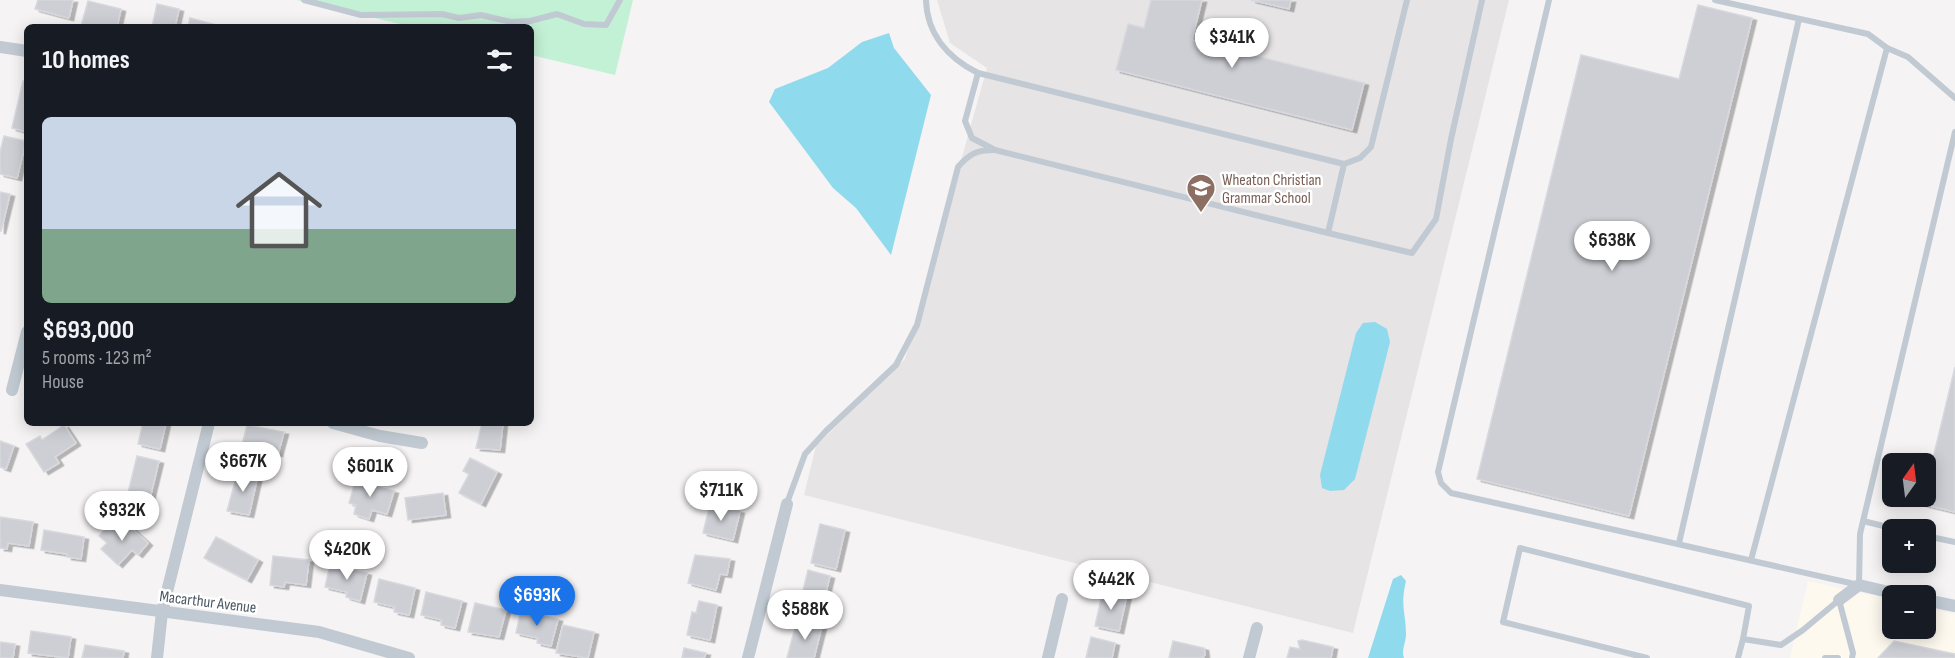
<!DOCTYPE html>
<html lang="en">
<head>
<meta charset="utf-8">
<style>
  body { margin:0; font-family:"Sofia Sans Condensed",sans-serif; background:#242831; color:#f1f3f6; height:100vh; display:flex; flex-direction:column; font-size:22px; white-space:nowrap }
  * { box-sizing:border-box; margin:0 }
  p { font-size:20px; color:#9ea1a6 }
  .icon { flex:none; width:33px; height:33px; fill:none; stroke:currentColor; stroke-width:2; stroke-linecap:round; stroke-linejoin:round }
  .map { position:relative; flex:1; overflow:hidden }
  .drawer { position:absolute; left:24px; top:24px; width:510px; height:402px; display:flex; flex-direction:column; background:#171b24; border-radius:9px; box-shadow:0 3px 15px #0003 }
  .drawer>* { flex:none }
  .needle { width:39px; rotate:14deg }
  .tools { position:absolute; left:1882px; top:453px; display:grid; gap:12px }
  .tools a { display:grid; place-items:center; width:54px; height:54px; border-radius:9px; background:#171b24; box-shadow:0 3px 15px #0003; font-size:30px }
  .price { position:absolute; translate:-50% -51px; padding:0 14px; border-radius:21px; background:#fff; color:#222; font-size:20px; line-height:39px; filter:drop-shadow(0 2px 3px #0008) }
  .price::after { content:''; position:absolute; left:50%; top:36px; width:18px; height:14px; margin-left:-9px; background:inherit; clip-path:polygon(0 0,100% 0,50% 100%) }
  .price.selected { background:#1a73e8; color:#fff }
  ul { padding:0; list-style:none }
  li { display:grid; align-content:center; gap:12px; height:318px; padding:0 18px }
  li+li { border-top:2px solid #363941 }
  li span { display:grid; place-items:center; height:186px; border-radius:9px; color:#555 }
  li>.icon { margin-inline-start:auto }
  span .icon { width:108px; height:108px; fill:#fffc; stroke-width:1 }
  li b { font-size:26px }
  h2 { display:flex; justify-content:space-between; align-items:center; height:72px; padding:0 18px; font-size:26px }
  .map>svg:first-child { display:block }
  .commercial { fill:#fdf9ef }
  .education { fill:#e6e4e5 }
  .green { fill:#c3f1d5 }
  .water { fill:#90daee }
  .building { fill:#cdcfd5; stroke:#d7d9de; stroke-width:1.5; filter:url(#shadow) }
  .lines { fill:none; stroke-linecap:round; stroke-linejoin:round }
  .service { stroke:#c1cad2; stroke-width:6 }
  .minor { stroke:#c1cad2; stroke-width:12 }
  .labels { text-anchor:middle; stroke-width:5; stroke-linejoin:round; paint-order:stroke }
  .education-label { font-size:16px; fill:#785e54; stroke:#fff; text-anchor:start }
  .street-label { font-size:16px; fill:#4a5661; stroke:#fff }
</style>
</head>
<body>
<div class="map">
<svg width="1955" height="658" viewBox="0 0 1955 658">
  <defs>
    <filter id="shadow"><feDropShadow dx="4.5" dy="2.5" stdDeviation="0" flood-color="#0004"/></filter>
  </defs>
  <rect width="100%" height="100%" fill="#f5f3f3"/>
  <polygon class="commercial" points="1808,581 1893,600 1893,628 1926,628 1926,608 1955,614 1955,658 1790,658"/>
  <polygon class="education" points="937,0 1509,0 1353,633 804,495 816,446 905,359 987,68 950,43"/>
  <polygon class="green" points="297,0 633,0 615,75 531,55 531,27 413,27"/>
  <g class="water">
    <polygon points="889,33 894,48 931,95 891,255 856,208 833,188 769,102 775,89 828,68 862,42"/>
    <polygon points="1375,322 1387,329 1390,342 1355,479 1344,490 1330,491 1322,488 1320,475 1356,333 1363,323"/>
    <path d="M1401,575l5,6c-6,25 0,31 0,53 0,9 -5,16 -2,24h-36l25,-79z"/>
  </g>
  <g class="building">
    <polygon points="38,0 73,0 69,18 35,9"/>
    <polygon points="1151,0 1202,0 1192,40 1364,83 1352,130 1116,70 1128,24 1144,28"/>
    <polygon points="1251,0 1291,0 1289,9"/>
    <polygon points="88,1 121,9 117,27 81,26"/>
    <polygon points="157,4 179,9 175,27 152,27"/>
    <polygon points="1698,5 1752,18 1629,516 1477,479 1581,55 1679,79"/>
    <polygon points="190,18 224,27 188,27"/>
    <polygon points="23,81 27,82 27,132 12,128"/>
    <polygon points="4,136 26,141 17,178 0,174 0,152"/>
    <polygon points="0,192 10,194 1,231 0,231"/>
    <polygon points="1955,367 1955,512 1922,504"/>
    <polygon points="143,423 166,423 160,449 138,444"/>
    <polygon points="482,423 503,423 500,450 476,448"/>
    <polygon points="64,425 76,443 55,457 59,463 44,472 26,444 40,436 42,440"/>
    <polygon points="247,425 284,432 278,454 242,445"/>
    <polygon points="0,441 14,446 6,469 0,467"/>
    <polygon points="137,456 159,461 150,498 128,493"/>
    <polygon points="470,458 497,472 481,504 459,493 469,474 463,471"/>
    <polygon points="238,471 258,475 249,515 227,511"/>
    <polygon points="357,476 372,480 371,485 394,491 387,514 372,510 369,519 354,514 356,505 349,503"/>
    <polygon points="443,493 446,515 408,520 405,498"/>
    <polygon points="710,504 740,511 733,540 703,533"/>
    <polygon points="0,517 33,522 29,546 8,543 7,549 0,548"/>
    <polygon points="110,523 119,531 126,523 148,543 138,555 132,550 118,565 101,549 107,543 99,536"/>
    <polygon points="820,524 845,530 836,569 811,563"/>
    <polygon points="44,530 84,537 81,559 67,557 67,554 41,550"/>
    <polygon points="216,537 258,560 247,580 204,558"/>
    <polygon points="695,555 730,559 727,575 720,574 716,590 688,583"/>
    <polygon points="273,556 309,560 306,585 285,582 284,587 270,585"/>
    <polygon points="330,565 367,573 360,601 346,597 347,592 325,587"/>
    <polygon points="808,570 830,576 820,616 798,611"/>
    <polygon points="379,579 415,588 409,615 394,612 395,607 374,602"/>
    <polygon points="1103,590 1127,595 1119,631 1095,626"/>
    <polygon points="426,592 462,601 455,628 441,625 442,620 421,615"/>
    <polygon points="699,601 717,605 710,640 687,635 692,612 696,613"/>
    <polygon points="475,603 506,610 499,637 468,632"/>
    <polygon points="521,610 558,619 551,646 537,643 538,638 516,633"/>
    <polygon points="797,620 822,626 814,658 787,658"/>
    <polygon points="563,625 594,632 588,658 556,653"/>
    <polygon points="31,631 71,637 68,658 28,653"/>
    <polygon points="1091,637 1115,643 1112,658 1086,658"/>
    <polygon points="1302,640 1333,647 1331,658 1287,658 1290,647 1300,649 1298,641"/>
    <polygon points="1173,641 1204,648 1205,655 1202,657 1204,658 1169,658"/>
    <polygon points="1894,641 1955,654 1955,658 1878,658"/>
    <polygon points="0,642 15,644 13,658 0,658"/>
    <polygon points="85,645 124,651 123,658 82,658"/>
    <polygon points="684,648 706,653 704,658 682,658"/>
  </g>
  <g class="lines">
    <g class="service">
      <polyline points="304,0 361,15 442,14 459,18 481,15 511,22 530,21 557,14 584,24 606,25 620,0"/>
      <path d="M926,0c1,34 22,58 52,73l366,91 16,-6 11,-11 36,-147"/>
      <polyline points="1549,0 1438,472 1441,483 1451,493 1859,585 1860,534 1955,132"/>
      <polyline points="1715,0 1868,34 1887,48 1751,560"/>
      <polyline points="1887,48 1908,57 1955,98"/>
      <polyline points="978,73 965,121 972,138 995,150 1328,233 1344,164"/>
      <polyline points="1328,233 1412,253 1436,219 1451,139 1482,0"/>
      <path d="M787,503l18,-49 21,-23 70,-66 21,-40 41,-158c11,-13 19,-17 35,-17"/>
      <polyline points="1863,521 1900,530"/>
      <polyline points="1926,536 1955,542"/>
      <polyline points="1679,543 1799,19"/>
      <polyline points="1647,658 1503,622 1520,548 1749,606 1743,639"/>
      <polyline points="1738,658 1743,639 1781,645 1803,630 1839,600 1853,653 1852,658"/>
      <polyline points="1825,658 1838,658"/>
    </g>
    <g class="minor">
      <polyline points="0,47 27,51"/>
      <polyline points="12,390 27,332"/>
      <polyline points="333,423 380,436 422,443"/>
      <polyline points="0,590 319,632 409,658"/>
      <polyline points="1839,600 1859,585 1906,596"/>
      <polyline points="1926,600 1955,606"/>
      <polyline points="157,658 162,612 209,423"/>
      <polyline points="748,658 787,504"/>
      <polyline points="1048,658 1062,599"/>
      <polyline points="1249,658 1257,628"/>
    </g>
  </g>
  <defs>
    <g id="school-pin" transform="scale(1.5)"><path d="M0 17L-7.5 6A9.5 9.5 0 1 1 7.5 6Z" fill="#8d6e63" stroke="#fff"/><path d="M0-5L7-2L0 1L-7-2ZM-4 1L0 2.5L4 1V4Q0 6-4 4Z" fill="#fff"/></g>
  </defs>
  <g fill-rule="evenodd">
    <use href="#school-pin" x="1201" y="188"/>
  </g>
  <g class="labels">
    <g class="education-label">
      <text x="1222" y="185">Wheaton Christian<tspan x="1222" dy="18">Grammar School</tspan></text>
    </g>
    <g class="street-label">
      <text transform="translate(208 601) rotate(7)" y="6">Macarthur Avenue</text>
    </g>
  </g>
</svg>
<div class="tools">
<a><svg class="needle" viewBox="-14 -14 28 28"><path d="M0-13l5 13h-10z" fill="#e53935"/><path d="M0 13l5-13h-10z" fill="#9ea1a6"/></svg></a>
<a>+</a>
<a>−</a>
</div>
<b class="price" style="left:1232px;top:69px">$341K</b>
<b class="price" style="left:1612px;top:272px">$638K</b>
<b class="price" style="left:243px;top:493px">$667K</b>
<b class="price" style="left:370px;top:498px">$601K</b>
<b class="price" style="left:721px;top:522px">$711K</b>
<b class="price" style="left:122px;top:542px">$932K</b>
<b class="price" style="left:347px;top:581px">$420K</b>
<b class="price" style="left:1111px;top:611px">$442K</b>
<b class="price selected" style="left:537px;top:627px">$693K</b>
<b class="price" style="left:805px;top:641px">$588K</b>
<section class="drawer">
<h2>10 homes<svg class="icon" aria-label="filters" viewBox="0 0 24 24"><path d="M4 7h16M4 17h16"/><circle cx="9" cy="7" r="2"/><circle cx="15" cy="17" r="2"/></svg></h2>
<ul>
<li><span style="background:linear-gradient(#c9d6e8 60%,#7fa58c 0)"><svg class="icon" aria-label="home" viewBox="0 0 24 24"><path d="M3 11l9-7 9 7M6 9v11h12V9"/></svg></span><div><b>$693,000</b><p>5 rooms · 123 m²</p><p>House</p></div></li>
</ul>
</section>
</div>
</body>
</html>
